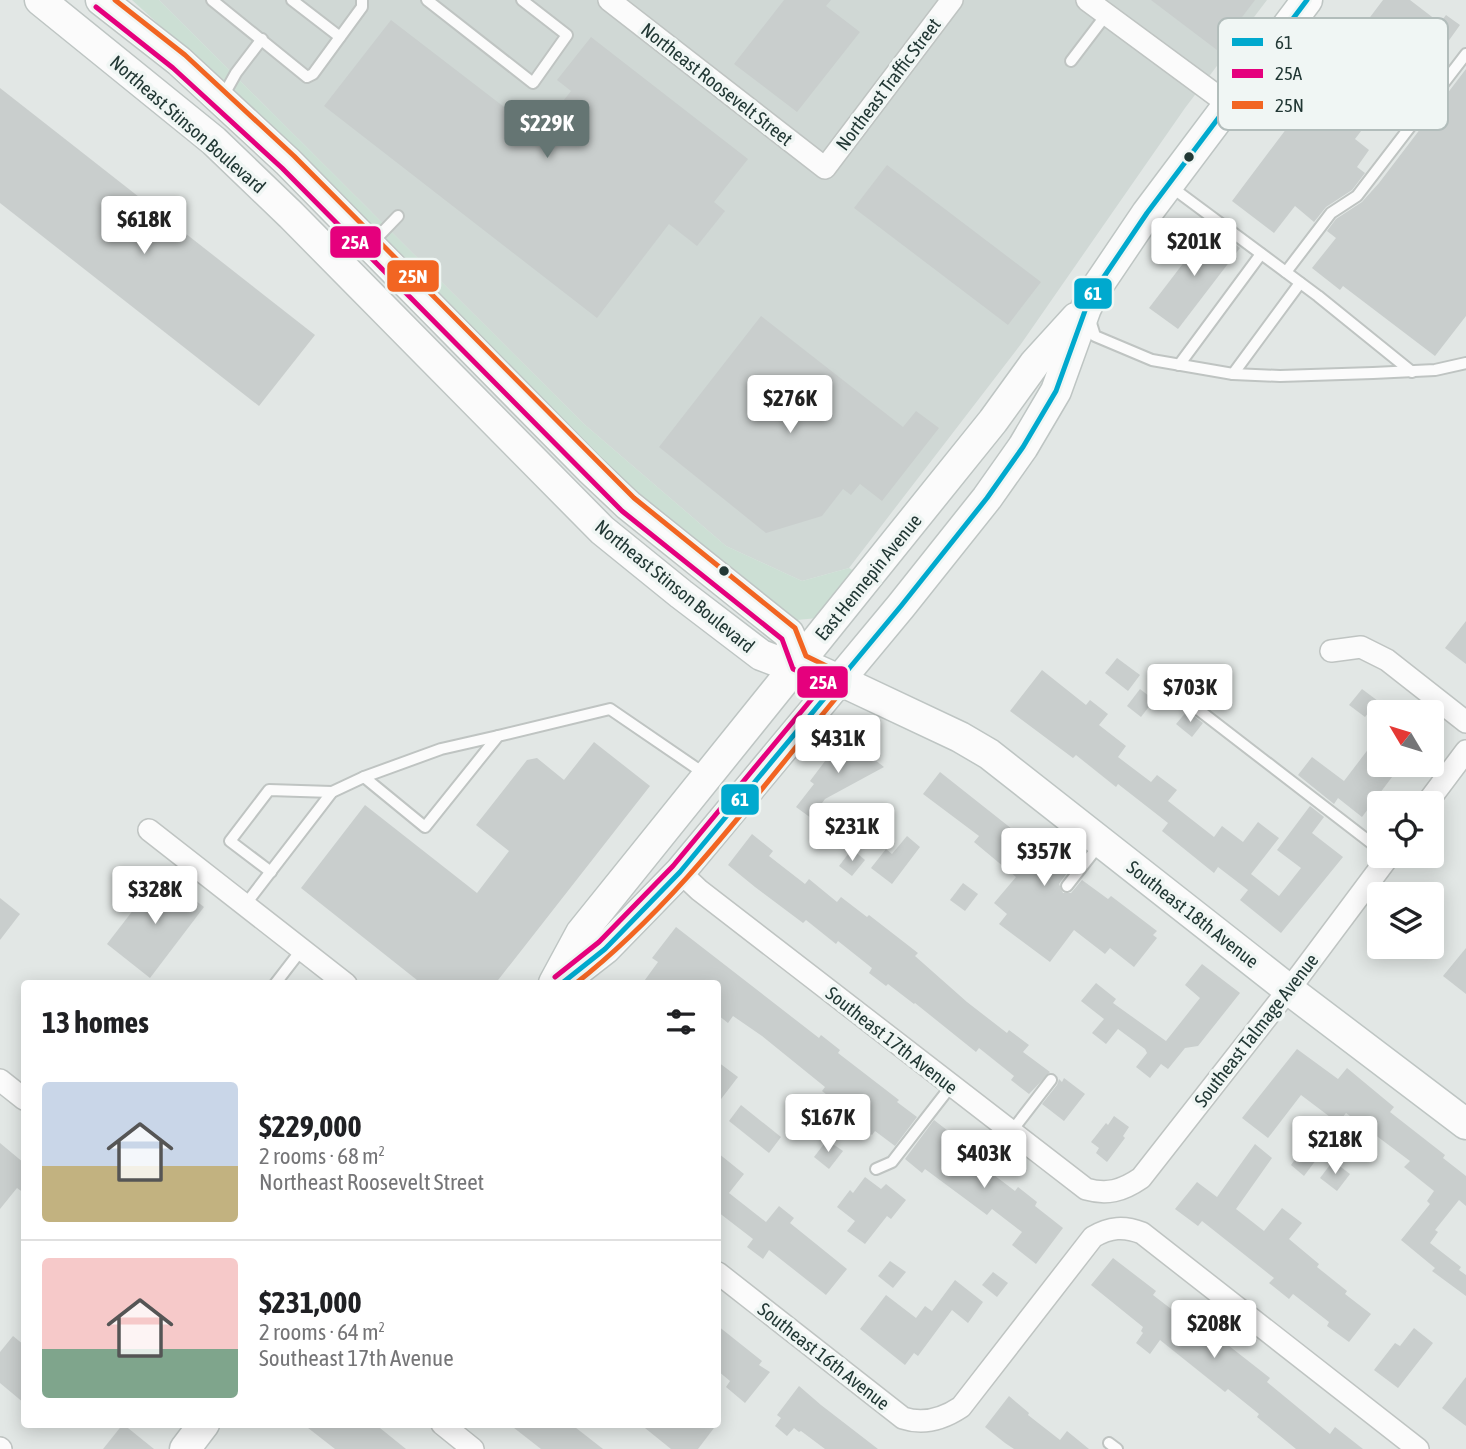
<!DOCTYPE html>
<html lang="en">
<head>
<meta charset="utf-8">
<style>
  body { margin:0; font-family:"Asap Condensed",sans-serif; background:#f6f6f6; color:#202124; height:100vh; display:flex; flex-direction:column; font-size:26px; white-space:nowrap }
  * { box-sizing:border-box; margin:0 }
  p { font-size:23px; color:#757577 }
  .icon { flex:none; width:38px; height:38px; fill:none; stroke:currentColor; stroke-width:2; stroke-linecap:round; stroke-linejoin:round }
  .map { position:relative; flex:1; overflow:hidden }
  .panel { position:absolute; left:21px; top:980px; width:700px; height:448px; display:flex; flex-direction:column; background:#fff; border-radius:7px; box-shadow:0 4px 18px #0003 }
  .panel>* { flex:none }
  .needle { width:46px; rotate:308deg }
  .fabs { position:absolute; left:1367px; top:700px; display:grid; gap:14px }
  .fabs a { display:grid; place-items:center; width:77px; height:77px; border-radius:7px; background:#fff; box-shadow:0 4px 18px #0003; font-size:35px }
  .price { position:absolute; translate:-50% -60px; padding:0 16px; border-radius:7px; background:#fff; color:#222; font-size:23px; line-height:46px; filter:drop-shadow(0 2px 4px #0008) }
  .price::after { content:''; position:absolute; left:50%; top:42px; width:21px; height:16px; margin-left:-10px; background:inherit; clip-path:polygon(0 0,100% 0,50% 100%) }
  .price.on { background:#657573; color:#fff }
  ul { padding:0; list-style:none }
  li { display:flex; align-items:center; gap:21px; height:175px; padding:0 21px }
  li+li { border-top:2px solid #e0e0e0 }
  li span { display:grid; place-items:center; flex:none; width:196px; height:140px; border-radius:7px; color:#555 }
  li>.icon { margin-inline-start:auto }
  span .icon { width:84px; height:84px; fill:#fffc; stroke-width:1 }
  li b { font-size:30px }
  h2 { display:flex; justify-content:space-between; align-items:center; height:84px; padding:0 21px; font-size:30px }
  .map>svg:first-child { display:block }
  .built { fill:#d0d8d5 }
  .green { fill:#ccdfd4 }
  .building { fill:#c9cecd }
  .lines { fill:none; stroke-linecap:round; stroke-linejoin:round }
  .lane-casing { stroke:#bfc4c2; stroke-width:14 }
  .street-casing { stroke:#bfc4c2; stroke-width:24 }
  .secondary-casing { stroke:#bec5c3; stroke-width:33 }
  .lane { stroke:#fbfbfb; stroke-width:10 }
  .street { stroke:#fbfbfb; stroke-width:21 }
  .secondary { stroke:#fbfbfb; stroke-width:30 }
  .bus-1-casing { stroke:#f0f6f4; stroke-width:10 }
  .bus-2-casing { stroke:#f0f6f4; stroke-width:10 }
  .bus-3-casing { stroke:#f0f6f4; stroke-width:10 }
  .bus-1 { stroke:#00a9ce; stroke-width:5 }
  .bus-2 { stroke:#e5007d; stroke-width:5 }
  .bus-3 { stroke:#f26522; stroke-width:5 }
  .bus-dot { fill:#223835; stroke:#f0f6f4; stroke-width:2.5 }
  .labels { text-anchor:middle; stroke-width:7; stroke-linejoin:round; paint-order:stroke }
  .street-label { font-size:19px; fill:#223835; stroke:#f0f6f4 }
  .key { fill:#f0f6f4; stroke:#b2bdbb; stroke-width:2 }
  .key-label { font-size:19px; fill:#223835 }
  .line-badge { stroke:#f0f6f4; stroke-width:2.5 }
  .badge-label { font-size:19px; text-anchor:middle; font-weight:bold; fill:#fff }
</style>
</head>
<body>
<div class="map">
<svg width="1466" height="1449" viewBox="0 0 1466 1449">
  <rect width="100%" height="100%" fill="#e2e7e5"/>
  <polygon class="built" points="159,0 1267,0 1185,108 1021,344 849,568 802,581 726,546 584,424"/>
  <polygon class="green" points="132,0 159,0 584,424 726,546 802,581 849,568 856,572 818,618 797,620 785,614 631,492 246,104"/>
  <g class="building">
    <polygon points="784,0 831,0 826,6 860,32 797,112 734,64"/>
    <polygon points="1151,0 1255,0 1217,50"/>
    <polygon points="1383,0 1410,0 1440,23 1446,15 1460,25 1422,78 1409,68 1355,139 1369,150 1357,167 1365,173 1352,190 1326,207 1314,222 1295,206 1274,233 1232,201 1305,104 1311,108 1330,83 1324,78"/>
    <polygon points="391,20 538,133 571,91 557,80 591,37 748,159 714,202 725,211 697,246 669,224 597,318 324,106"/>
    <polygon points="1466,69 1466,316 1435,356 1343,286 1340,290 1312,268 1336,238 1327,231 1336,219 1362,202 1379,183"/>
    <polygon points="0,88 315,335 259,406 0,203"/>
    <polygon points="887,165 1041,282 1008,325 854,208"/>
    <polygon points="1211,227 1240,248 1178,329 1149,308"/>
    <polygon points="761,316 903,427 916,411 939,428 882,501 860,484 851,495 843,489 822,516 766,533 659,447"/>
    <polygon points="1466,621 1466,664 1445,648"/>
    <polygon points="1117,658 1140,675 1128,691 1105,673"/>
    <polygon points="1042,670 1086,705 1090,700 1108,714 1099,725 1126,746 1118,757 1151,782 1157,775 1177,790 1168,801 1214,837 1222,826 1243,842 1258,822 1279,838 1251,874 1279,896 1301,868 1277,850 1310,806 1324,817 1312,833 1343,857 1281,933 1240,900 1248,890 1218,867 1214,873 1162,831 1168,823 1118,784 1116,787 1076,755 1073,758 1010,711"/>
    <polygon points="1140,689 1154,700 1141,717 1127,706"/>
    <polygon points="1362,689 1378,701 1365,717 1349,705"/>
    <polygon points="1187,711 1203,723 1192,737 1176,724"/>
    <polygon points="1379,735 1379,765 1401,765 1362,817 1338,798 1334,804 1298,775 1312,757 1344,781"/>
    <polygon points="844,736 884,767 825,799 811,818 796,807 814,784 810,781"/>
    <polygon points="594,742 650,786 495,984 422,984 301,888 365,805 477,893 509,851 476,825 527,760 537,758 564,780"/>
    <polygon points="940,772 1021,836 1026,830 1049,848 1046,852 1069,870 1059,884 1063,893 1071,893 1082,880 1108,899 1111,896 1157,931 1153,935 1157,938 1134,967 1110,948 1105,954 1074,930 1050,962 999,924 1007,914 994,903 1016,877 974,842 979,836 923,794"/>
    <polygon points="752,834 773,851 769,856 805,884 809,879 837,902 841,897 867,917 869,915 918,953 915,956 967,1002 1007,1033 1009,1030 1029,1045 1023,1052 1050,1072 1029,1094 1011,1080 1014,1076 979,1048 976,1052 915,1003 914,1004 888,984 886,986 869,973 872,968 838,941 836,944 806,920 803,923 755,887 728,865"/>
    <polygon points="907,836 920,847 892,884 871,868 886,849 892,854"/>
    <polygon points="852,849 865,860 852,876 839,866"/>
    <polygon points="161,874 204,907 150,978 107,944"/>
    <polygon points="963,883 978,894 965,911 950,900"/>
    <polygon points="0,898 20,914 0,940"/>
    <polygon points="676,927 819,1038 821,1035 840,1050 838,1053 899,1100 897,1102 917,1117 895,1146 875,1131 872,1135 852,1119 854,1116 822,1091 825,1087 762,1036 733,1016 728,1023 718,1015 718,984 642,984 658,962 652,958"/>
    <polygon points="1466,948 1466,994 1443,976"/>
    <polygon points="1202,964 1240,993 1198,1046 1185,1048 1168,1069 1161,1064 1150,1078 1136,1067 1147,1053 1145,1049 1118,1029 1106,1044 1092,1033 1104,1019 1081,1001 1096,983 1116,999 1113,1003 1166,1041 1200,998 1185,985"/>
    <polygon points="1297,1049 1338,1079 1347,1068 1394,1107 1390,1112 1445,1155 1443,1158 1466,1176 1466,1206 1459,1200 1435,1230 1438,1232 1430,1243 1461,1267 1459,1270 1466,1275 1466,1296 1432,1271 1435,1268 1401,1240 1430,1204 1427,1201 1434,1191 1404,1167 1410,1161 1346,1113 1338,1123 1301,1095 1268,1138 1242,1118"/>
    <polygon points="718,1062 738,1077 718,1103"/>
    <polygon points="1064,1078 1085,1094 1064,1121 1042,1104 1057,1085 1059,1079 1062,1082"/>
    <polygon points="741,1105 781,1137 769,1153 729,1121"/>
    <polygon points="1114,1116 1129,1127 1123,1136 1125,1138 1107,1162 1096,1153 1099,1148 1091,1142 1106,1123 1108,1125"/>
    <polygon points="934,1120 952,1134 948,1140 1015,1191 1018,1187 1037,1202 1035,1206 1063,1228 1036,1264 1012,1245 1022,1232 992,1209 987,1215 925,1169 922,1173 905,1159"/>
    <polygon points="827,1140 843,1151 829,1169 814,1157"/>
    <polygon points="0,1143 24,1163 24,1193 17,1188 0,1209"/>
    <polygon points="1255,1144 1272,1158 1236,1209 1264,1231 1282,1208 1302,1223 1289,1239 1319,1264 1317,1267 1347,1291 1345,1294 1371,1314 1349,1342 1327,1326 1329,1322 1293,1294 1289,1299 1269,1283 1274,1278 1202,1221 1198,1226 1175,1209 1197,1182 1217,1197"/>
    <polygon points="1302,1150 1316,1160 1304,1176 1291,1165"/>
    <polygon points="718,1153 744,1174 729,1193 766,1222 779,1206 794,1218 790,1223 847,1269 826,1295 769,1250 763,1259 747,1247 753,1239 718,1212"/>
    <polygon points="1333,1161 1350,1174 1337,1191 1320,1178"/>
    <polygon points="865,1177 881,1189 886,1184 906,1200 891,1219 887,1216 865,1244 847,1231 855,1221 837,1207 850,1190 853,1193"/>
    <polygon points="1113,1258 1156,1291 1153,1295 1192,1325 1196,1320 1270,1378 1267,1382 1330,1434 1335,1427 1363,1449 1296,1449 1257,1417 1259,1414 1228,1389 1225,1392 1160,1340 1150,1354 1136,1343 1143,1333 1141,1331 1143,1327 1091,1285"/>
    <polygon points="890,1261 906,1272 893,1288 878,1276"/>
    <polygon points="993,1272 1008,1283 997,1297 982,1285"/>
    <polygon points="955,1280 983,1302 968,1323 952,1310 918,1356 914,1353 905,1365 860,1329 886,1295 916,1318 925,1306 932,1311"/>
    <polygon points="718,1326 762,1361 759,1365 770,1372 745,1403 726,1387 730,1381 718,1371"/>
    <polygon points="1414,1328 1433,1343 1398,1388 1374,1370 1395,1343 1400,1346"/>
    <polygon points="13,1336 24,1345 24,1403 0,1383 0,1352"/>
    <polygon points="1466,1377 1466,1426 1442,1408"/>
    <polygon points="799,1386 821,1405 878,1449 825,1449 801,1431 799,1432 794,1428 787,1436 775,1426 781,1418 777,1415"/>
    <polygon points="1009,1396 1029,1413 1028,1415 1060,1440 1067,1431 1089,1449 1014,1449 1005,1443 985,1427"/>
    <polygon points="123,1424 154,1449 103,1449"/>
    <polygon points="303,1424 375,1424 406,1449 335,1449"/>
    <polygon points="509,1424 571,1424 603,1449 541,1449"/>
    <polygon points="640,1424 717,1424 698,1449 671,1449"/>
  </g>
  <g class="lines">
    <g class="lane-casing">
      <g id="lane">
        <polyline points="212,0 307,77 313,74 362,7 362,0"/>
        <polyline points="292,0 340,37"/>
        <polyline points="427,0 533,83 567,35 522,0"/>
        <polyline points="1071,61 1106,15"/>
        <polyline points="222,98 236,73 262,39"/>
        <polyline points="1170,186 1318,296 1412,372"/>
        <polyline points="372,243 398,216"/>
        <polyline points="1286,272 1331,213 1357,196 1466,54"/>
        <polyline points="1090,320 1095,336 1152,360 1233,374 1280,376 1373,373 1435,370 1466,363"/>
        <polyline points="1179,365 1261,254"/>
        <polyline points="1233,374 1300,283"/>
        <polyline points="1156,677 1379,849"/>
        <polyline points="364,777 441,749 498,736"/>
        <polyline points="271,872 230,841 269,790 332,792"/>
        <polyline points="1067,886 1100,844"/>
        <polyline points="245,905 332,792 364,777 425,827 498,736 610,709 705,774"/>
        <polyline points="275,984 302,949"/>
        <polyline points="1011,1132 1051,1080"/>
        <polyline points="876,1169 892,1162 951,1086"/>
        <polyline points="1109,1443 1117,1449"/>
      </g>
    </g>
    <g class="street-casing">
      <g id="street">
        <polyline points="609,0 825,168 952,0"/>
        <polyline points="1087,0 1228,104"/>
        <polyline points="1331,651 1361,647 1387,660 1466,722"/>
        <polyline points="1427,803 1466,751"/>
        <polyline points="149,830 346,984"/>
        <path d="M680,872l19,18 387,299c21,6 36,2 55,-11l159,-203 89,-119"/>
        <polyline points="0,1080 24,1099"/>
        <path d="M718,1273l185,145c21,7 40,1 58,-11l132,-170c17,-10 31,-11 49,-4l276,216"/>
        <polyline points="442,1424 473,1449"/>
        <polyline points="0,1448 1,1449"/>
      </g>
    </g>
    <g class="secondary-casing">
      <g id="secondary">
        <polyline points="40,0 214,141 291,215 602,530 681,594 761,655 782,663 799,662 839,680 960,737 989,754 1288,989 1466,1124"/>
        <polyline points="101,0 179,61 288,162 590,469 628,505 789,634 799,662"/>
        <polyline points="554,983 581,933 993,421 1035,363 1076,318"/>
        <polyline points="560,984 605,949 680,872 901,606 987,498 1023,447 1056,391 1086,308 1095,290 1147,213 1307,0"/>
        <polyline points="185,1449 204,1424"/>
      </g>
    </g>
    <use href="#lane" class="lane"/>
    <use href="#street" class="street"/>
    <use href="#secondary" class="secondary"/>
    <g class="bus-1-casing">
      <polyline id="bus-1" points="561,984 605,949 680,872 901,606 987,498 1023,447 1056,391 1086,308 1095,290 1147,213 1307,0"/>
    </g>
    <g class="bus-2-casing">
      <polyline id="bus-2" points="96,7 173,68 282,168 622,511 782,639 793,669 825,683 673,866 599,942 555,977"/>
    </g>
    <g class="bus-3-casing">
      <path id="bus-3" d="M115,0l70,55 109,101 340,342 161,130 11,28 41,20 -1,10c-85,101 -166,216 -271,298"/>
    </g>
    <use href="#bus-1" class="bus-1"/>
    <use href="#bus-2" class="bus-2"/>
    <use href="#bus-3" class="bus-3"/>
  </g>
  <g class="bus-dot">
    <circle cx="1189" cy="157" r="6"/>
    <circle cx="724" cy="571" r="6"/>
  </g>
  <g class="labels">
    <g class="street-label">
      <text transform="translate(717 84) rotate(38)" y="7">Northeast Roosevelt Street</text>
      <text transform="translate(888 84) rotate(-53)" y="7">Northeast Traffic Street</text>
      <text transform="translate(188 124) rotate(41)" y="7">Northeast Stinson Boulevard</text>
      <text transform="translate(868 577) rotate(-51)" y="7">East Hennepin Avenue</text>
      <text transform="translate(675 586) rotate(39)" y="7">Northeast Stinson Boulevard</text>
      <text transform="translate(1193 914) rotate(38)" y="7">Southeast 18th Avenue</text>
      <text transform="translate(1256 1030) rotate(-52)" y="7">Southeast Talmage Avenue</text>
      <text transform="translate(892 1040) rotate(38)" y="7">Southeast 17th Avenue</text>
      <text transform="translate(824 1356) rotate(38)" y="7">Southeast 16th Avenue</text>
    </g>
  </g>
  <rect x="1218" y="18" width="230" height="112" rx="10" class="key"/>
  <rect x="1232" y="38" width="31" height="8" fill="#00a9ce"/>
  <rect x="1232" y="69" width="31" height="9" fill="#e5007d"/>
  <rect x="1232" y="101" width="31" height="8" fill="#f26522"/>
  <g class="key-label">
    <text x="1275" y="49">61</text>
    <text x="1275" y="80">25A</text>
    <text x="1275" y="112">25N</text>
  </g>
  <g class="line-badge">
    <rect x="329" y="225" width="53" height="34" rx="7" fill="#e5007d"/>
    <rect x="386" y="259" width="54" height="34" rx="7" fill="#f26522"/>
    <rect x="1073" y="277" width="40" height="33" rx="7" fill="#00a9ce"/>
    <rect x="796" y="665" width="53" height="34" rx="7" fill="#e5007d"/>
    <rect x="720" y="783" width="40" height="33" rx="7" fill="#00a9ce"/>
  </g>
  <g class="badge-label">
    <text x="355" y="249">25A</text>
    <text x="413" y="283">25N</text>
    <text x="1093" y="300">61</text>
    <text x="823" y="689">25A</text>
    <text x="740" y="806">61</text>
  </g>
</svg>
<div class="fabs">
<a><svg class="needle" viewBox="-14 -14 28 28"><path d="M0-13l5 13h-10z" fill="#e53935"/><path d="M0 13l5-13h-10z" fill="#757577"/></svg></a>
<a><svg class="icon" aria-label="locate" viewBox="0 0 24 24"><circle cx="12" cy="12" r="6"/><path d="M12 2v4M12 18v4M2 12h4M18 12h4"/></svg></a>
<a><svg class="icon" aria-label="layers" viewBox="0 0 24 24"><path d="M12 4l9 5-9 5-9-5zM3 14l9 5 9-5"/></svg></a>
</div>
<b class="price on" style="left:547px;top:160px">$229K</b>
<b class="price" style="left:144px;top:256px">$618K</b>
<b class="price" style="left:1194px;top:278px">$201K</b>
<b class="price" style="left:790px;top:435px">$276K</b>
<b class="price" style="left:1190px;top:724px">$703K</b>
<b class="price" style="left:838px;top:775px">$431K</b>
<b class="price" style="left:852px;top:863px">$231K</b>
<b class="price" style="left:1044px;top:888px">$357K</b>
<b class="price" style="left:155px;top:926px">$328K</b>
<b class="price" style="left:828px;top:1154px">$167K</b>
<b class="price" style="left:1335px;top:1176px">$218K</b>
<b class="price" style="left:984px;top:1190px">$403K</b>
<b class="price" style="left:1214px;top:1360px">$208K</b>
<section class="panel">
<h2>13 homes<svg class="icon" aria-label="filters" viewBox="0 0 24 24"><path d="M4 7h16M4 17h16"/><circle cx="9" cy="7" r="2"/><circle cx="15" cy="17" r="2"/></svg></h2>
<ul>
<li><span style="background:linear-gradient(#c9d6e8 60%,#c2b280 0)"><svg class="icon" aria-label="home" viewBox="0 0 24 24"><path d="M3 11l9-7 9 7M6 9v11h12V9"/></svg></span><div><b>$229,000</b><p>2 rooms · 68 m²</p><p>Northeast Roosevelt Street</p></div></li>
<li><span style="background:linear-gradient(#f6c9c9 65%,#7fa58c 0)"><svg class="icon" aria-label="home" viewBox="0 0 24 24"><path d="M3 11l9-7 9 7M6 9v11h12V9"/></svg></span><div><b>$231,000</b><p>2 rooms · 64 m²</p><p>Southeast 17th Avenue</p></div></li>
</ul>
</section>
</div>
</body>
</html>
